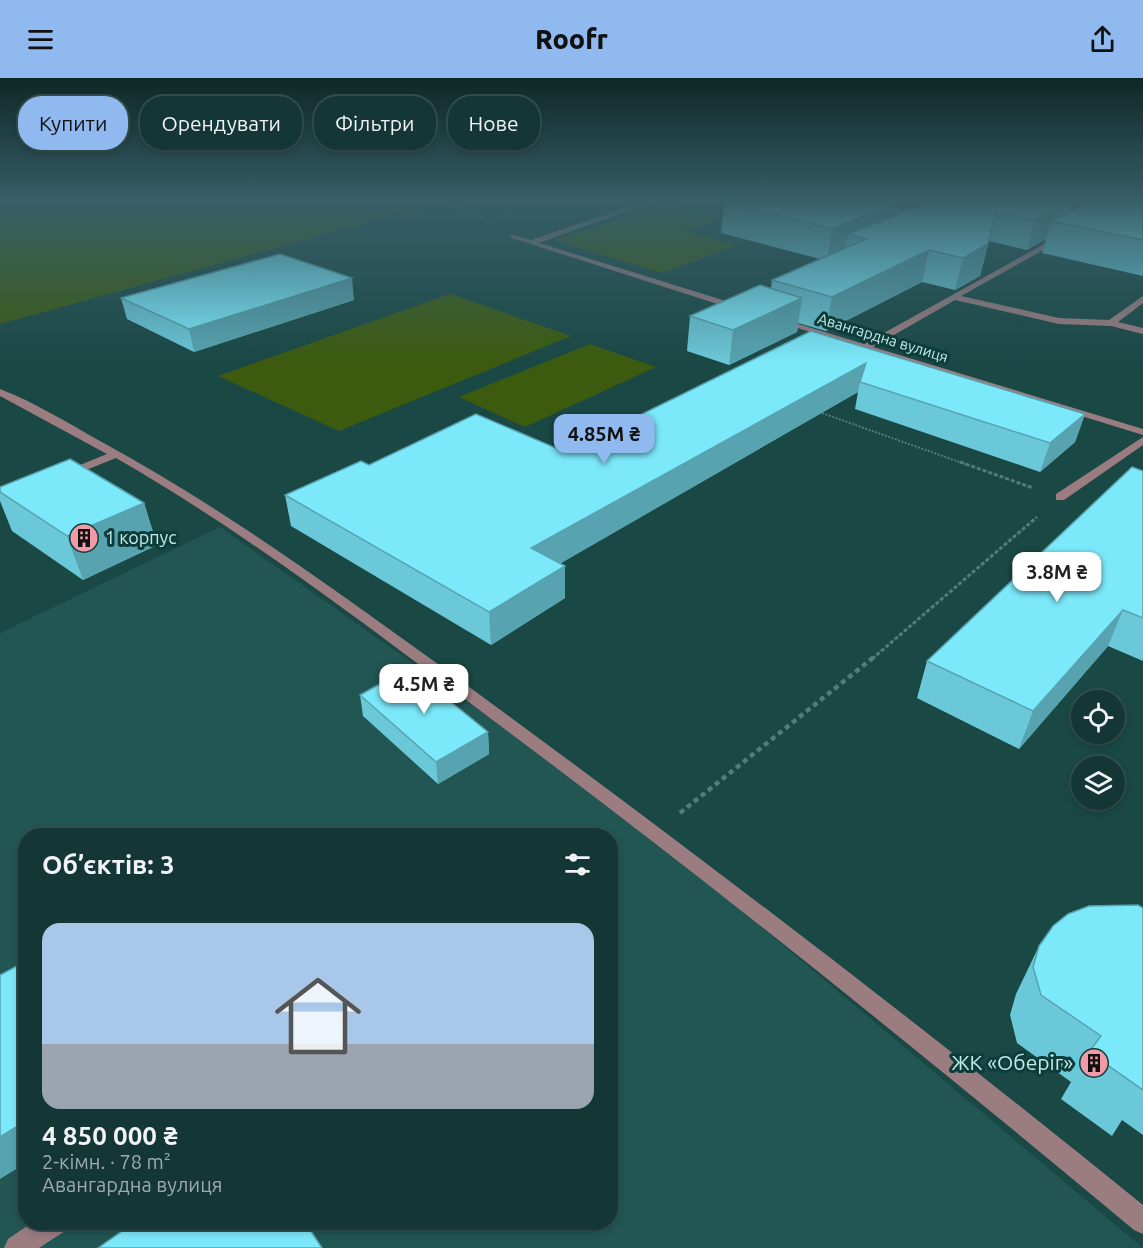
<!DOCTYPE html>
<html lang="uk">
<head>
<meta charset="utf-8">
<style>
  body { margin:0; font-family:Ubuntu,sans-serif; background:#1d3e3c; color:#f1f3f6; height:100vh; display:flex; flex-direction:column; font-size:22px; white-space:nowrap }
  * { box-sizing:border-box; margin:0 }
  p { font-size:20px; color:#9dabac }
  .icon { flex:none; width:33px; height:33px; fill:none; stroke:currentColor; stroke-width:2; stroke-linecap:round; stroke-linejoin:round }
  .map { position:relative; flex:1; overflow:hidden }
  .side { position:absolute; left:18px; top:750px; width:600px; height:402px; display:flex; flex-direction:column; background:#143634; border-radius:24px; box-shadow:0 3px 9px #0003,0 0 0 2px #33504f }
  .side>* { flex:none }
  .hud { position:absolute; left:18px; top:18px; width:600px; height:54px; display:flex; gap:12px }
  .controls { position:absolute; left:1071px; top:612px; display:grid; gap:12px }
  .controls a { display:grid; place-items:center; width:54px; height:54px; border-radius:50%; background:#143634; box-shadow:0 3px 9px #0003,0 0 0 2px #33504f; font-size:30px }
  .price { position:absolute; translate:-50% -51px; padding:0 14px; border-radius:12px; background:#fff; color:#222; font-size:20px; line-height:39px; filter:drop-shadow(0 2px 3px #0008) }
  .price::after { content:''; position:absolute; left:50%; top:36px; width:18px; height:14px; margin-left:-9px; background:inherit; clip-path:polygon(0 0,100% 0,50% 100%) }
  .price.active { background:#90b9f0; color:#111 }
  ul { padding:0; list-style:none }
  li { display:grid; align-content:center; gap:12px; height:318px; padding:0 24px }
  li+li { border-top:2px solid #33504f }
  li span { display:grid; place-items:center; height:186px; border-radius:18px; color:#555 }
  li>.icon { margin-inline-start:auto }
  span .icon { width:108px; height:108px; fill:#fffc; stroke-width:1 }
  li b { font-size:26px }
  h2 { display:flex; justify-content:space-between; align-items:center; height:72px; padding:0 24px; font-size:26px }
  .tag { padding:0 21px; border-radius:24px; background:#143634; box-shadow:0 3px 9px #0003,0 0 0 2px #33504f; font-size:21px; line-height:54px }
  .tag.active { background:#90b9f0; color:#111 }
  header { display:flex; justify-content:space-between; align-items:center; height:78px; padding:0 24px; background:#90b9f0; color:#111; font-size:27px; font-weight:800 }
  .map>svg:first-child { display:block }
  .built { fill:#225653; fill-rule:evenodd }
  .green { fill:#3c5b0f }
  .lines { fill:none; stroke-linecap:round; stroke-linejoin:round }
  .path-far2 { stroke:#517d7a; stroke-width:2; stroke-dasharray:2 1.5; stroke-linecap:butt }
  .path-far1 { stroke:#517d7a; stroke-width:3; stroke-dasharray:4 2; stroke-linecap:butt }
  .path { stroke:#517d7a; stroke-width:4.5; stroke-dasharray:5 4; stroke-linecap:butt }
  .minor { fill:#9b7d81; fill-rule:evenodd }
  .wall { fill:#6bc8d8 }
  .shaded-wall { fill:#57a3b0 }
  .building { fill:#7ce9fb; stroke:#57a3b0; stroke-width:1.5 }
  .labels { text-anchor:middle; stroke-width:6; stroke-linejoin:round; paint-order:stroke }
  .far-street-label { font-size:15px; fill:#c2eae6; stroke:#0d3d3b }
  .poi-label { font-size:18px; fill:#c2eae6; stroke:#0d3d3b; text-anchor:start }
  .near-poi-label { font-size:21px; fill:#c2eae6; stroke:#0d3d3b; text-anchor:end }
</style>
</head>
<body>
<header><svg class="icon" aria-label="menu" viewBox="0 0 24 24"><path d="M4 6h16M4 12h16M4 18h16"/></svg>Roofr<svg class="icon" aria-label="share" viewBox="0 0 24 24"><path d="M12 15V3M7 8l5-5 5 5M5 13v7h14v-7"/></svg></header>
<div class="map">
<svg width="1143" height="1170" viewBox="0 0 1143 1170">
  <rect width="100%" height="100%" fill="#1a4845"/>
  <path class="built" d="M220,449l413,292 510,429h-1143v-615zM26,758h584v386h-584z"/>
  <g class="green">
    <polygon points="0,122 410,122 431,127 0,246"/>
    <polygon points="667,126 722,140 685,153 737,167 662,195 553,162"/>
    <polygon points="450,216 571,258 339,353 218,298"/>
    <polygon points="590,266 656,289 525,349 459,319"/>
  </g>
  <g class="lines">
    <g class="path-far2">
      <polyline points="438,122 493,144"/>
      <polyline points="819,334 965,386"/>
    </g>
    <g class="path-far1">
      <polyline points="960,384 1033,410"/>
      <polyline points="872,581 1037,439"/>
    </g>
    <polyline class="path" points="680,735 874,579"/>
    <g class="minor">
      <polygon points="649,122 658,122 539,165 742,228 742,232 736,232 509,159 513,157 531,162"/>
      <polygon points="1062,156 1065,160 961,218 1059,240 1109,242 1143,218 1143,225 1118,244 1143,250 1143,256 1111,248 1059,246 955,222 873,269 1143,351 1143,357 775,243 782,241 864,266"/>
      <path d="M0,311c34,13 68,34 100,52 120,65 231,146 342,226 238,174 472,352 701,538v29l-9,-4c-211,-176 -424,-348 -644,-512 -121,-91 -242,-184 -374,-260l-45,18h-8v-4l44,-18 -107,-58z"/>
      <polygon points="1143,359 1143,367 1064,422 1056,422 1056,416"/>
      <polygon points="33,1144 68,1144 65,1153 39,1170 4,1170 8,1161"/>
    </g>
  </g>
  <g class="wall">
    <polygon points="726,122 1143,122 1143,198 1042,175 1046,161 1027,172 989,163 980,198 955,212 922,204 826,253 798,245 797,254 729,287 687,273 690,238 771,211 772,202 820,181 721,155 724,124 728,122"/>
    <polygon points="121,220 354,222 194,274 127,241"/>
    <polygon points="811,253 1085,336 1075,364 1040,394 855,331 858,314 560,485 565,488 565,520 491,567 291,448 285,417 369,387 565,374"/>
    <polygon points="1143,393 1143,583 1108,568 1019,671 917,620 927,583"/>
    <polygon points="0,409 144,425 157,467 83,502 12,453 0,423"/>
    <polygon points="360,617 488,654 489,676 438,706 363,638"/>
    <polygon points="1143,830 1143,1057 1122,1042 1112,1058 1061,1021 1071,1004 1017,965 1010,937 1016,916 1039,868"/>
  </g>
  <g class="shaded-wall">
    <polygon points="905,122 945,122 866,161 848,156 845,175 827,183 832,151"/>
    <polygon points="1073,122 1124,122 1066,146"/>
    <polygon points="1061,128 1056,144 1051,143 1046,161 1027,172 1035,142"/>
    <polygon points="988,166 980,198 955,212 963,180"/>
    <polygon points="929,172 922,204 826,253 832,219"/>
    <polygon points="352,200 354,222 194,274 189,251"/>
    <polygon points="802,220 797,254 729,287 733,252"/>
    <polygon points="866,285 860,304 858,314 532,502 531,470"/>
    <polygon points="1085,336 1075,364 1040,394 1050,365"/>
    <polygon points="144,425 157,467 83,502 67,458"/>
    <polygon points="565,488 565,520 491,567 489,534"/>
    <polygon points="1123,532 1108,568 1019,671 1033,633"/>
    <polygon points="488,654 489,676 438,706 436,684"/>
    <polygon points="26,1043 26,1085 0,1101 0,1059"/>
  </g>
  <g class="building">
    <polygon points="730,122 905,122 832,151 724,124"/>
    <polygon points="934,122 1029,122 1061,128 1035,142 996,134 988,166 963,180 929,172 832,219 772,202 866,161 848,156"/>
    <polygon points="1094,122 1143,122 1143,162 1051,143"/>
    <polygon points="280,176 352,200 189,251 121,220"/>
    <polygon points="760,207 802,220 733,252 690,238"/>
    <polygon points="811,253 1085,336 1050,365 860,304 866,285 531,470 565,488 489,534 285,417 361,383 369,387 476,336 565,374"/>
    <polygon points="70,381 144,425 67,458 0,414 0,409"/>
    <polygon points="1132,389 1143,393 1143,540 1123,532 1033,633 927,583"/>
    <polygon points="409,590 488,654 436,684 360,617"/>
    <polygon points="1138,827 1143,830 1143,1012 1089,974 1101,958 1041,917 1033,889 1039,868 1053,848 1068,836 1089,828"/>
    <polygon points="26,883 26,1043 0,1059 0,897"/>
    <polygon points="135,1144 305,1144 322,1170 98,1170"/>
  </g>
  <linearGradient id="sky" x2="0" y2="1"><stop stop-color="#0e2826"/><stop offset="0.43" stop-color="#385e68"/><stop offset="1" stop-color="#385e68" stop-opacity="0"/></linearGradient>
  <rect width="1143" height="285" fill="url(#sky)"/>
  <defs>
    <g id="building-disc" transform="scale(1.5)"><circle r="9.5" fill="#f39aa8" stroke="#0d3d3b"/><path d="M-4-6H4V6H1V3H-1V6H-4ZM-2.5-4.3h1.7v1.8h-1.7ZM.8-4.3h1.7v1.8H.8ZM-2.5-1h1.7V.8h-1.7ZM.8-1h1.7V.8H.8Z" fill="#111"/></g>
  </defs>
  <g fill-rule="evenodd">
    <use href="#building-disc" x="84" y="460"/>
    <use href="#building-disc" x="1094" y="985"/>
  </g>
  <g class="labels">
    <g class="far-street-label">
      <text transform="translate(883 260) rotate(17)" y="5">Авангардна вулиця</text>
    </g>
    <g class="poi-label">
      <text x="105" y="466">1 корпус</text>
    </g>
    <g class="near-poi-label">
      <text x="1073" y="992">ЖК «Оберіг»</text>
    </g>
  </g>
</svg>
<div class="controls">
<a><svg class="icon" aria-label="locate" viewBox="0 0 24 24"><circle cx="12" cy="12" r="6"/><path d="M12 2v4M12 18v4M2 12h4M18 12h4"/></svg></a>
<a><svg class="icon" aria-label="layers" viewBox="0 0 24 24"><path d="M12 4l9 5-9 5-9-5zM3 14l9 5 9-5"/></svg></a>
</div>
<b class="price active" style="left:604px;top:387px">4.85M ₴</b>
<b class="price" style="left:1057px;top:525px">3.8M ₴</b>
<b class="price" style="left:424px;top:637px">4.5M ₴</b>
<div class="hud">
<a class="tag active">Купити</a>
<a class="tag">Орендувати</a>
<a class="tag">Фільтри</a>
<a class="tag">Нове</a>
</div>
<section class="side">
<h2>Об’єктів: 3<svg class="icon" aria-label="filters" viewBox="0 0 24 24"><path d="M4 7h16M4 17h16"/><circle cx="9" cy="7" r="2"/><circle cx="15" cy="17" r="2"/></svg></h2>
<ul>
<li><span style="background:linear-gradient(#a9c7e8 65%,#9aa5b1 0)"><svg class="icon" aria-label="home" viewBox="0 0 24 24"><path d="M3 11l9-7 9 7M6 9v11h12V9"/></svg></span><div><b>4 850 000 ₴</b><p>2-кімн. · 78 m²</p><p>Авангардна вулиця</p></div></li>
</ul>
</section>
</div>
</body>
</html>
